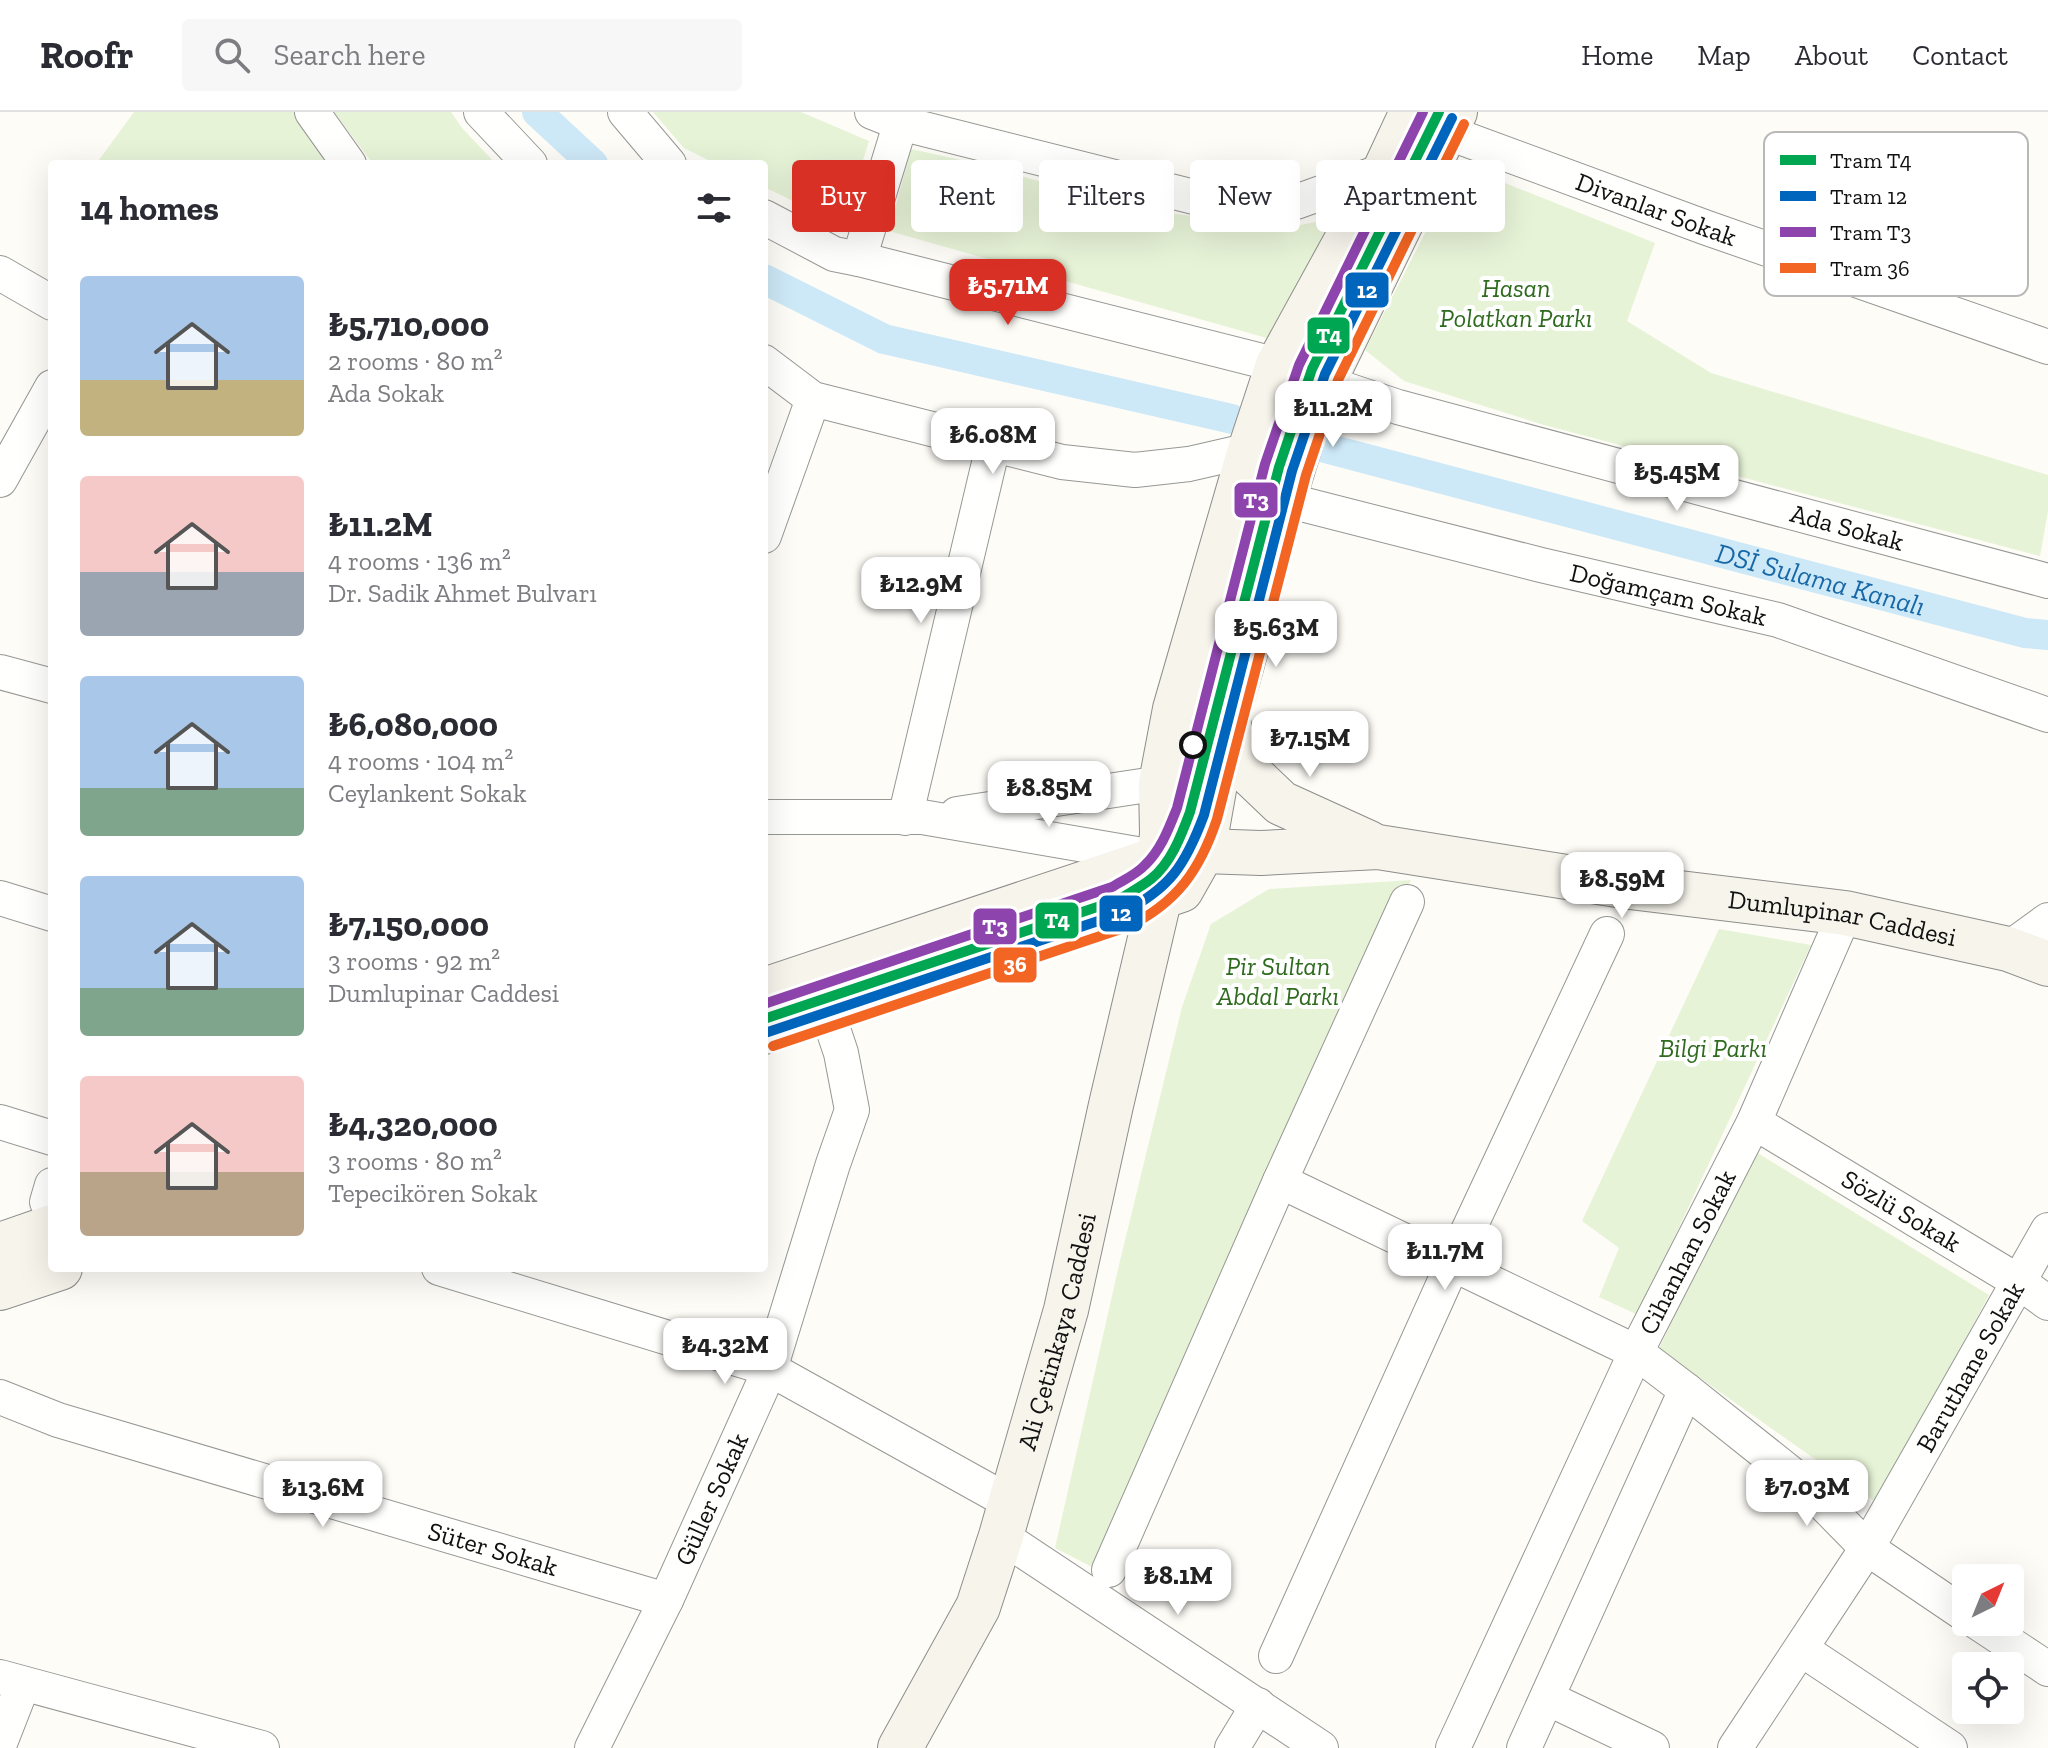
<!DOCTYPE html>
<html lang="en">
<head>
<meta charset="utf-8">
<style>
  body { margin:0; font-family:"Zilla Slab",serif; background:#f7f7f7; color:#2b2b33; height:100vh; display:flex; flex-direction:column; font-size:30px; white-space:nowrap }
  * { box-sizing:border-box; margin:0 }
  p { font-size:26px; color:#7c7c81 }
  .icon { flex:none; width:44px; height:44px; fill:none; stroke:currentColor; stroke-width:2; stroke-linecap:round; stroke-linejoin:round }
  .map { position:relative; flex:1; overflow:hidden }
  .side { position:absolute; left:48px; top:48px; width:720px; height:1112px; display:flex; flex-direction:column; background:#fff; border-radius:8px; box-shadow:0 8px 32px #0002 }
  .side>* { flex:none }
  .top-card { position:absolute; left:792px; top:48px; width:760px; height:72px; display:flex; gap:16px }
  .needle { width:52px; rotate:43deg }
  .buttons { position:absolute; left:1952px; top:1452px; display:grid; gap:16px }
  .buttons a { display:grid; place-items:center; width:72px; height:72px; border-radius:8px; background:#fff; box-shadow:0 8px 32px #0002; font-size:40px }
  .price { position:absolute; translate:-50% -68px; padding:0 18px; border-radius:16px; background:#fff; color:#222; font-size:26px; line-height:52px; filter:drop-shadow(0 2px 4px #0008) }
  .price::after { content:''; position:absolute; left:50%; top:48px; width:24px; height:18px; margin-left:-12px; background:inherit; clip-path:polygon(0 0,100% 0,50% 100%) }
  .price.active { background:#d93025; color:#fff }
  ul { padding:0; list-style:none }
  li { display:flex; align-items:center; gap:24px; height:200px; padding:0 32px }
  li span { display:grid; place-items:center; flex:none; width:224px; height:160px; border-radius:8px; color:#555 }
  li>.icon { margin-inline-start:auto }
  span .icon { width:96px; height:96px; fill:#fffc; stroke-width:1 }
  li b { font-size:34px }
  h2 { display:flex; justify-content:space-between; align-items:center; height:96px; padding:0 32px; font-size:34px }
  .tag { padding:0 28px; border-radius:8px; background:#fff; box-shadow:0 8px 32px #0002; font-size:28px; line-height:72px }
  .tag.active { background:#d93025; color:#fff }
  header { display:flex; align-items:center; gap:48px; box-sizing:border-box; height:112px; padding:0 40px; background:#fff; border-bottom:2px solid #e1e1e2 }
  header strong { font-size:38px }
  nav { display:flex; gap:44px; margin-inline-start:auto; font-size:28px }
  .search { width:560px; height:72px; background:#f7f7f7; display:flex; align-items:center; gap:20px; box-sizing:border-box; padding:0 28px; border-radius:8px; color:#7c7c81; font-size:30px }
  .map>svg:first-child { display:block }
  .green { fill:#e7f3d7 }
  .lines { fill:none; stroke-linecap:round; stroke-linejoin:round }
  .canal { stroke:#cde8f7; stroke-width:30 }
  .street-casing { stroke:#979795; stroke-width:36 }
  .secondary-casing { stroke:#8e8d8b; stroke-width:46 }
  .street { stroke:#fffffe; stroke-width:34 }
  .secondary { stroke:#f6f4eb; stroke-width:44 }
  .tram-1-casing { stroke:#fff; stroke-width:16 }
  .tram-2-casing { stroke:#fff; stroke-width:16 }
  .tram-3-casing { stroke:#fff; stroke-width:16 }
  .tram-4-casing { stroke:#fff; stroke-width:16 }
  .tram-1 { stroke:#00a651; stroke-width:10 }
  .tram-2 { stroke:#0065bd; stroke-width:10 }
  .tram-3 { stroke:#8e44ad; stroke-width:10 }
  .tram-4 { stroke:#f26522; stroke-width:10 }
  .stop-dot { fill:#fff; stroke:#111; stroke-width:4 }
  .labels { text-anchor:middle; stroke-width:8; stroke-linejoin:round; paint-order:stroke }
  .street-label { font-size:26px; fill:#111; stroke:#fff }
  .park-label { font-size:26px; font-style:italic; fill:#2f6b1f; stroke:#fff }
  .water-label { font-size:28px; font-style:italic; fill:#1768a6; stroke:#fff }
  .key { fill:#fff; stroke:#b8b8b8; stroke-width:2 }
  .key-label { font-size:22px; fill:#111 }
  .line-badge { stroke:#fff; stroke-width:3 }
  .badge-label { font-size:22px; text-anchor:middle; font-weight:bold; fill:#fff }
</style>
</head>
<body>
<header>
<strong>Roofr</strong>
<div class="search"><svg class="icon" aria-label="search" viewBox="0 0 24 24"><circle cx="10" cy="10" r="6"/><path d="M15 15l6 6"/></svg>Search here</div>
<nav><a>Home</a><a>Map</a><a>About</a><a>Contact</a></nav>
</header>
<div class="map">
<svg width="2048" height="1636" viewBox="0 0 2048 1636">
  <rect width="100%" height="100%" fill="#fdfcf7"/>
  <g class="green">
    <polygon points="134,0 312,0 349,52 96,52"/>
    <polygon points="334,0 451,0 462,16 496,52 373,52"/>
    <polygon points="653,0 801,0 869,29 843,113 764,75 764,52 716,52 684,36"/>
    <polygon points="911,37 970,50 1148,99 1289,115 1343,105 1274,228 889,119"/>
    <polygon points="1460,53 1655,131 1627,209 1711,261 2048,363 2048,399 2040,444 1544,313 1404,269 1365,238"/>
    <polygon points="1411,768 1280,1069 1100,1459 1055,1436 1119,1153 1182,895 1211,812 1269,777"/>
    <polygon points="1719,817 1811,833 1638,1203 1599,1185 1619,1136 1582,1109"/>
    <polygon points="1751,1037 1989,1183 1877,1391 1659,1237"/>
  </g>
  <g class="lines">
    <g class="canal">
      <polyline points="537,0 593,52"/>
      <polyline points="764,167 884,227 1232,307"/>
      <path id="s1" d="M1314,333l711,188 23,2"/>
    </g>
    <g class="street-casing">
      <g id="street">
        <polyline points="312,0 349,52"/>
        <polyline points="481,0 530,52"/>
        <polyline points="625,0 669,52"/>
        <polyline points="872,0 900,11 1194,85 1246,91 1296,90 1385,58"/>
        <path id="s2" d="M1446,20l261,96 341,119"/>
        <polyline points="764,105 834,142 859,147 1278,253"/>
        <polyline points="859,147 904,0"/>
        <polyline points="0,161 52,191"/>
        <polyline points="764,250 813,287 1062,350 1135,358 1189,352 1250,338"/>
        <path id="s3" d="M1323,270l75,25 650,174"/>
        <polyline points="0,368 52,275"/>
        <path id="s4" d="M1282,387l259,66 237,55 270,95"/>
        <polyline points="764,424 813,287"/>
        <polyline points="0,560 52,574"/>
        <polyline points="957,702 1161,671"/>
        <polyline points="764,705 922,705 1160,746"/>
        <polyline points="905,706 993,334"/>
        <polyline points="0,786 52,802"/>
        <polyline points="2008,837 2048,808"/>
        <polyline points="0,1010 52,1026"/>
        <path id="s5" d="M1754,1010l265,160 29,21"/>
        <polyline points="1280,1069 1636,1240 1453,1636"/>
        <polyline points="47,1090 52,1073"/>
        <polyline points="439,1156 770,1257 1011,1391"/>
        <polyline points="1686,1278 1804,1372 1867,1436 1966,1503"/>
        <path id="s6" d="M0,1285l58,23 608,180"/>
        <polyline points="1001,1424 1321,1636"/>
        <polyline points="1109,1458 1280,1069 1407,790"/>
        <polyline points="1977,1510 2048,1557"/>
        <polyline points="1801,1537 1950,1636"/>
        <polyline points="1276,1544 1453,1151 1607,822"/>
        <polyline points="0,1565 262,1636"/>
        <polyline points="1547,1586 1652,1636"/>
        <polyline points="0,1631 23,1572"/>
        <path id="s7" d="M592,1636l74,-148 104,-231 63,-205 19,-54 -11,-57 -14,-42"/>
        <polyline points="1232,1636 1258,1593"/>
        <path id="s8" d="M1524,1636l162,-358 -50,-38 118,-230 91,-209"/>
        <path id="s9" d="M1735,1636l132,-200 181,-318"/>
      </g>
    </g>
    <g class="secondary-casing">
      <g id="secondary">
        <polyline points="1227,605 1237,649 1281,691 1369,731"/>
        <path id="s10" d="M764,878l396,-132 43,-7 58,2 117,-6 252,40 215,26 163,36 40,15"/>
        <polyline points="764,920 1181,778 1203,739 1227,605 1249,527 1269,435 1312,294 1455,0"/>
        <polyline points="0,1133 52,1115"/>
        <polyline points="0,1176 60,1156"/>
        <path id="s11" d="M900,1636l78,-141 23,-71 65,-226 45,-205 49,-209v-38l2,-25 -1,-50 14,-74 75,-259 28,-85 107,-195 27,-58"/>
      </g>
    </g>
    <use href="#street" class="street"/>
    <use href="#secondary" class="secondary"/>
    <g class="tram-1-casing">
      <path id="tram-1" d="M764,907l354,-119c11,-7 23,-13 33,-21 20,-16 30,-43 39,-67l89,-345 33,-98 127,-257"/>
    </g>
    <g class="tram-2-casing">
      <path id="tram-2" d="M768,920l354,-119c48,-25 63,-47 82,-98l88,-344 33,-97 127,-256"/>
    </g>
    <g class="tram-3-casing">
      <path id="tram-3" d="M764,892l348,-117c11,-7 24,-12 33,-22 16,-15 24,-37 32,-57l88,-344 34,-99 124,-253"/>
    </g>
    <g class="tram-4-casing">
      <path id="tram-4" d="M773,934l354,-119c50,-24 73,-57 90,-108l89,-344 32,-95 126,-256"/>
    </g>
    <use href="#tram-1" class="tram-1"/>
    <use href="#tram-2" class="tram-2"/>
    <use href="#tram-3" class="tram-3"/>
    <use href="#tram-4" class="tram-4"/>
  </g>
  <circle class="stop-dot" cx="1193" cy="633" r="12"/>
  <g class="labels">
    <g class="street-label">
      <text dy="9" stroke="none"><textPath href="#s2" startOffset="224">Divanlar Sokak</textPath></text>
      <text dy="9" stroke="none"><textPath href="#s3" startOffset="544">Ada Sokak</textPath></text>
      <text dy="9" stroke="none"><textPath href="#s4" startOffset="398">Doğamçam Sokak</textPath></text>
      <text dy="9" stroke="none"><textPath href="#s10" startOffset="1106">Dumlupinar Caddesi</textPath></text>
      <text dy="9" stroke="none"><textPath href="#s5" startOffset="172">Sözlü Sokak</textPath></text>
      <text dy="9" stroke="none"><textPath href="#s8" startOffset="568">Cihanhan Sokak</textPath></text>
      <text dy="9" stroke="none"><textPath href="#s11" startOffset="448">Ali Çetinkaya Caddesi</textPath></text>
      <text dy="9" stroke="none"><textPath href="#s9" startOffset="448">Baruthane Sokak</textPath></text>
      <text dy="9" stroke="none"><textPath href="#s7" startOffset="276">Güller Sokak</textPath></text>
      <text dy="9" stroke="none"><textPath href="#s6" startOffset="516">Süter Sokak</textPath></text>
    </g>
    <g class="park-label">
      <text x="1516" y="185">Hasan<tspan x="1516" dy="30">Polatkan Parkı</tspan></text>
      <text x="1278" y="863">Pir Sultan<tspan x="1278" dy="30">Abdal Parkı</tspan></text>
      <text x="1713" y="945">Bilgi Parkı</text>
    </g>
    <g class="water-label">
      <text dy="10" stroke="none"><textPath href="#s1" startOffset="524">DSİ Sulama Kanalı</textPath></text>
    </g>
  </g>
  <rect x="1764" y="20" width="264" height="164" rx="12" class="key"/>
  <rect x="1780" y="43" width="36" height="10" fill="#00a651"/>
  <rect x="1780" y="79" width="36" height="10" fill="#0065bd"/>
  <rect x="1780" y="115" width="36" height="10" fill="#8e44ad"/>
  <rect x="1780" y="151" width="36" height="10" fill="#f26522"/>
  <g class="key-label">
    <text x="1830" y="56">Tram T4</text>
    <text x="1830" y="92">Tram 12</text>
    <text x="1830" y="128">Tram T3</text>
    <text x="1830" y="164">Tram 36</text>
  </g>
  <g class="line-badge">
    <rect x="1344" y="159" width="46" height="38" rx="8" fill="#0065bd"/>
    <rect x="1306" y="204" width="45" height="39" rx="8" fill="#00a651"/>
    <rect x="1233" y="369" width="46" height="38" rx="8" fill="#8e44ad"/>
    <rect x="1098" y="782" width="46" height="39" rx="8" fill="#0065bd"/>
    <rect x="1034" y="789" width="46" height="39" rx="8" fill="#00a651"/>
    <rect x="972" y="795" width="46" height="39" rx="8" fill="#8e44ad"/>
    <rect x="992" y="834" width="46" height="38" rx="8" fill="#f26522"/>
  </g>
  <g class="badge-label">
    <text x="1367" y="186">12</text>
    <text x="1329" y="231">T4</text>
    <text x="1256" y="396">T3</text>
    <text x="1121" y="809">12</text>
    <text x="1057" y="816">T4</text>
    <text x="995" y="822">T3</text>
    <text x="1015" y="860">36</text>
  </g>
</svg>
<div class="buttons">
<a><svg class="needle" viewBox="-14 -14 28 28"><path d="M0-13l5 13h-10z" fill="#e53935"/><path d="M0 13l5-13h-10z" fill="#7c7c81"/></svg></a>
<a><svg class="icon" aria-label="locate" viewBox="0 0 24 24"><circle cx="12" cy="12" r="6"/><path d="M12 2v4M12 18v4M2 12h4M18 12h4"/></svg></a>
</div>
<b class="price active" style="left:1008px;top:215px">₺5.71M</b>
<b class="price" style="left:1333px;top:337px">₺11.2M</b>
<b class="price" style="left:993px;top:364px">₺6.08M</b>
<b class="price" style="left:1677px;top:401px">₺5.45M</b>
<b class="price" style="left:921px;top:513px">₺12.9M</b>
<b class="price" style="left:1276px;top:557px">₺5.63M</b>
<b class="price" style="left:1310px;top:667px">₺7.15M</b>
<b class="price" style="left:1049px;top:717px">₺8.85M</b>
<b class="price" style="left:1622px;top:808px">₺8.59M</b>
<b class="price" style="left:1445px;top:1180px">₺11.7M</b>
<b class="price" style="left:725px;top:1274px">₺4.32M</b>
<b class="price" style="left:1807px;top:1416px">₺7.03M</b>
<b class="price" style="left:323px;top:1417px">₺13.6M</b>
<b class="price" style="left:1178px;top:1505px">₺8.1M</b>
<div class="top-card">
<a class="tag active">Buy</a>
<a class="tag">Rent</a>
<a class="tag">Filters</a>
<a class="tag">New</a>
<a class="tag">Apartment</a>
</div>
<section class="side">
<h2>14 homes<svg class="icon" aria-label="filters" viewBox="0 0 24 24"><path d="M4 7h16M4 17h16"/><circle cx="9" cy="7" r="2"/><circle cx="15" cy="17" r="2"/></svg></h2>
<ul>
<li><span style="background:linear-gradient(#a9c7e8 65%,#c2b280 0)"><svg class="icon" aria-label="home" viewBox="0 0 24 24"><path d="M3 11l9-7 9 7M6 9v11h12V9"/></svg></span><div><b>₺5,710,000</b><p>2 rooms · 80 m²</p><p>Ada Sokak</p></div></li>
<li><span style="background:linear-gradient(#f6c9c9 60%,#9aa5b1 0)"><svg class="icon" aria-label="home" viewBox="0 0 24 24"><path d="M3 11l9-7 9 7M6 9v11h12V9"/></svg></span><div><b>₺11.2M</b><p>4 rooms · 136 m²</p><p>Dr. Sadik Ahmet Bulvarı</p></div></li>
<li><span style="background:linear-gradient(#a9c7e8 70%,#7fa58c 0)"><svg class="icon" aria-label="home" viewBox="0 0 24 24"><path d="M3 11l9-7 9 7M6 9v11h12V9"/></svg></span><div><b>₺6,080,000</b><p>4 rooms · 104 m²</p><p>Ceylankent Sokak</p></div></li>
<li><span style="background:linear-gradient(#a9c7e8 70%,#7fa58c 0)"><svg class="icon" aria-label="home" viewBox="0 0 24 24"><path d="M3 11l9-7 9 7M6 9v11h12V9"/></svg></span><div><b>₺7,150,000</b><p>3 rooms · 92 m²</p><p>Dumlupinar Caddesi</p></div></li>
<li><span style="background:linear-gradient(#f6c9c9 60%,#b9a48a 0)"><svg class="icon" aria-label="home" viewBox="0 0 24 24"><path d="M3 11l9-7 9 7M6 9v11h12V9"/></svg></span><div><b>₺4,320,000</b><p>3 rooms · 80 m²</p><p>Tepecikören Sokak</p></div></li>
</ul>
</section>
</div>
</body>
</html>
